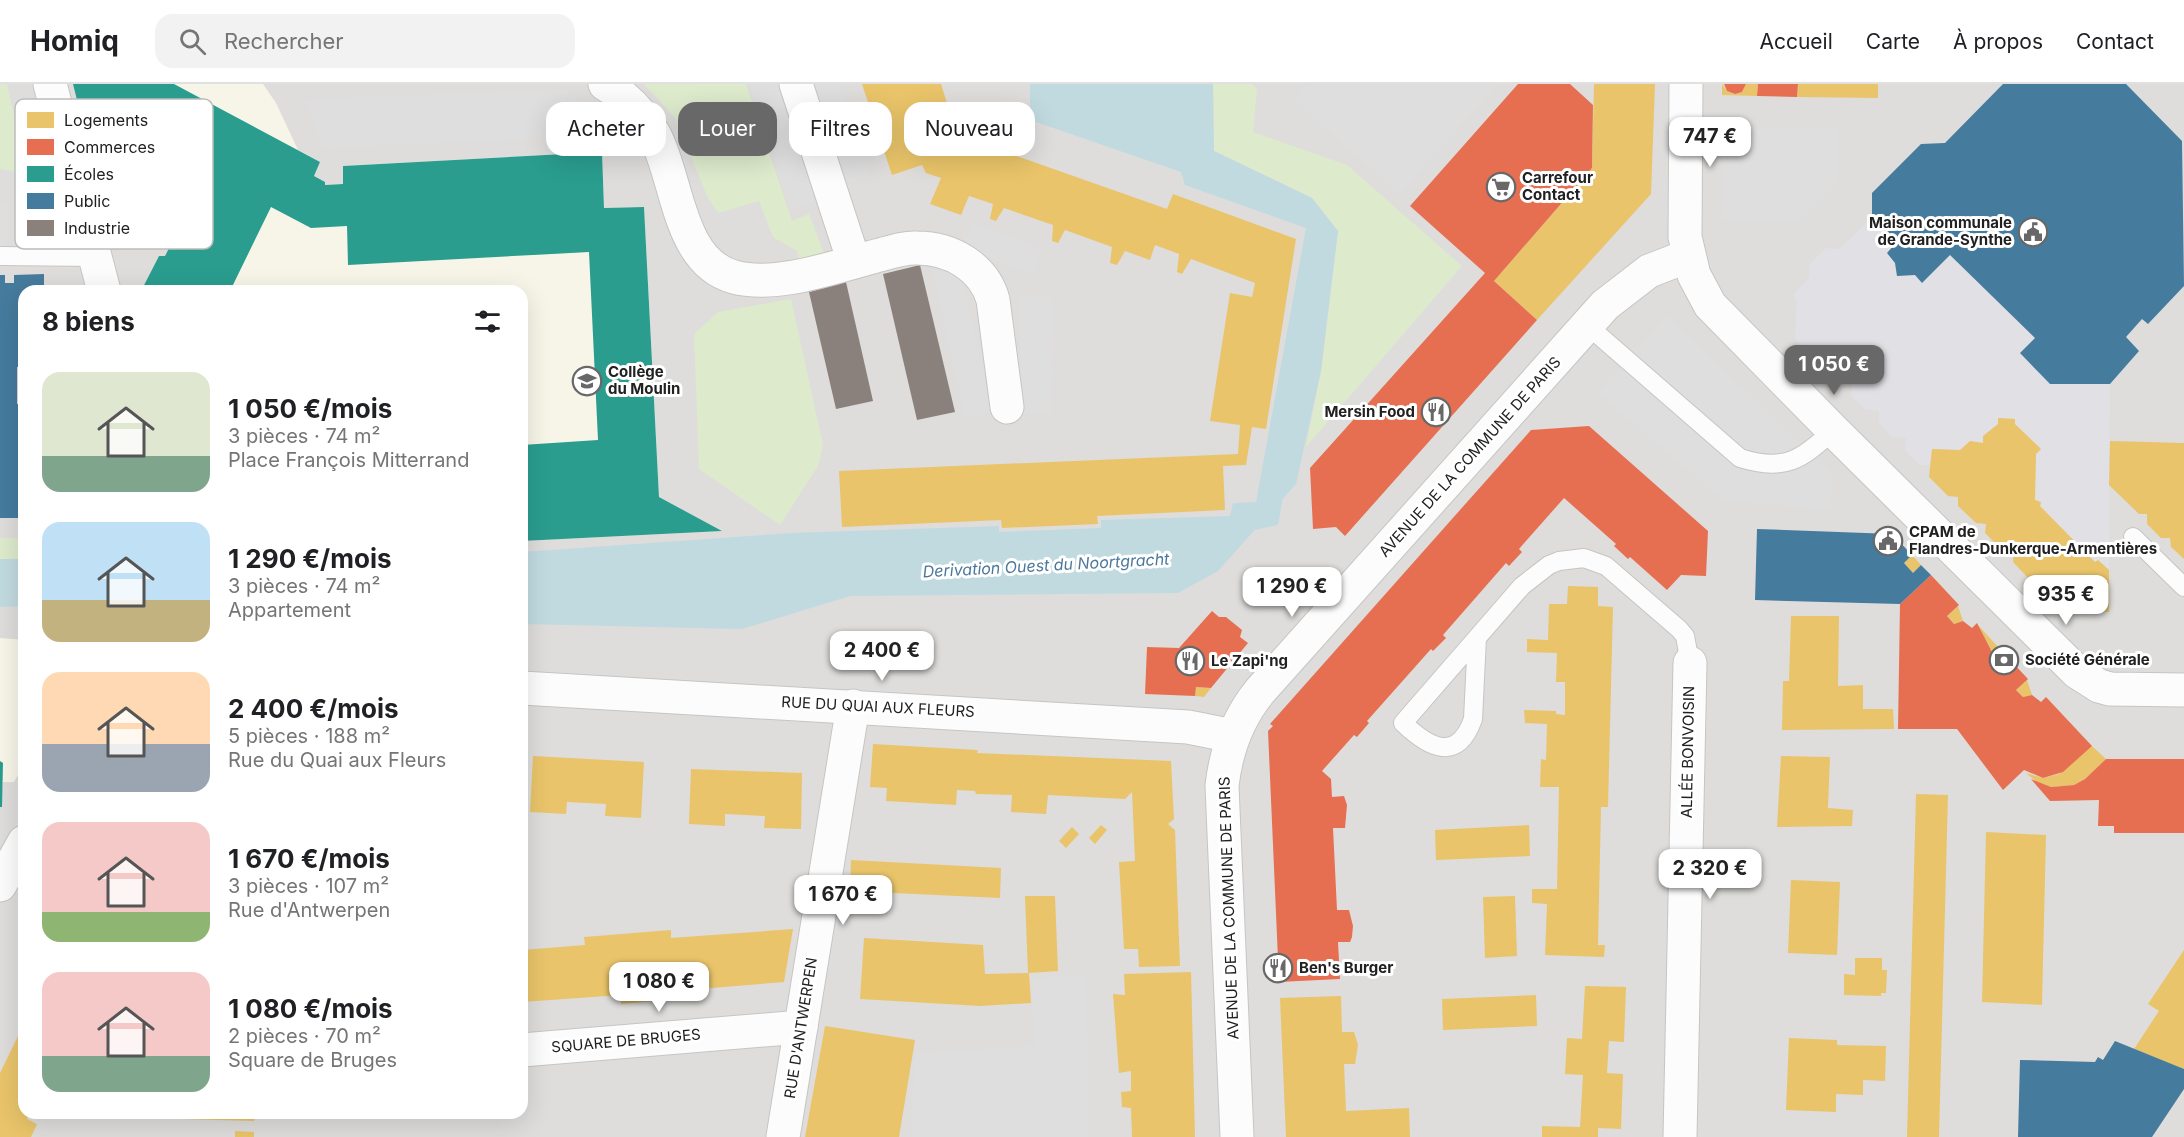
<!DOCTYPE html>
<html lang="fr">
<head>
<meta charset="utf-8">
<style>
  body { margin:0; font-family:Inter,sans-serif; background:#f2f2f2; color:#202124; height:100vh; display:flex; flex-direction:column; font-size:22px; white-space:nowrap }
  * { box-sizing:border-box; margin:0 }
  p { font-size:20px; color:#757577 }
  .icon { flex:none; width:33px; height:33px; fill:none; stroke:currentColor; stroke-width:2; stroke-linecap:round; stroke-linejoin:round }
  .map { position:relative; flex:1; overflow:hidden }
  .sheet { position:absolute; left:18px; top:201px; width:510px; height:834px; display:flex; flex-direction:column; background:#fff; border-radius:18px; box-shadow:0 6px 24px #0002 }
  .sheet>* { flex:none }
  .top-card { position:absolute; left:546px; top:18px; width:570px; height:54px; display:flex; gap:12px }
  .price { position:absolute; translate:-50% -51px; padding:0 14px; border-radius:12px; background:#fff; color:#222; font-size:20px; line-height:39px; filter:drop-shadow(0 2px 3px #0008) }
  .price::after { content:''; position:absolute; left:50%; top:36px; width:18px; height:14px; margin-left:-9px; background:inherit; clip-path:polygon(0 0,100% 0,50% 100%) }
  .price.active { background:#696868; color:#fff }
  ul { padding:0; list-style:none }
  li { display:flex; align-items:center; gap:18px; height:150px; padding:0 24px }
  li span { display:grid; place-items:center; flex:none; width:168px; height:120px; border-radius:18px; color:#555 }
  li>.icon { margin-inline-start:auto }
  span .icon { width:72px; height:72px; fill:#fffc; stroke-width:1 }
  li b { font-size:26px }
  h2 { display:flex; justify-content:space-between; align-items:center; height:72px; padding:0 24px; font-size:26px }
  .chip { padding:0 21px; border-radius:18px; background:#fff; box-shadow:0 6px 24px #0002; font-size:21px; line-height:54px }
  .chip.active { background:#696868; color:#fff }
  header { display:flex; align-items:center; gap:36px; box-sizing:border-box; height:84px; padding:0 30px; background:#fff; border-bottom:2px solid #e0e0e0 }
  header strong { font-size:28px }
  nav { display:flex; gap:33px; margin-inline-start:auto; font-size:21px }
  .search { width:420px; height:54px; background:#f2f2f2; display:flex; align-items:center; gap:15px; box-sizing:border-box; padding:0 21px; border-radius:18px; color:#757577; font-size:22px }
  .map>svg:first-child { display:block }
  .residential { fill:#dedddc; fill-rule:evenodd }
  .education { fill:#f7f5e8 }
  .grass { fill:#ddeacc }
  .parking { fill:#dfdede }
  .plaza { fill:#e1e0e5 }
  .water { fill:#c1dae0 }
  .homes { fill:#e9c46a }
  .shops { fill:#e76f51 }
  .schools { fill:#2a9d8f }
  .public { fill:#457b9d }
  .industry { fill:#8a817c }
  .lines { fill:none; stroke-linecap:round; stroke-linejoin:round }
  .stream { stroke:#c1dae0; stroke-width:12 }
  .service-casing { stroke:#c6c5c4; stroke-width:20 }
  .minor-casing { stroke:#c6c5c4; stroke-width:35 }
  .tertiary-casing { stroke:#c6c5c4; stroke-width:35 }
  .service { stroke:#fdfcfc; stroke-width:18 }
  .minor { stroke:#fdfcfc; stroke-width:33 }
  .tertiary { stroke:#fdfcfc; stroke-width:33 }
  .labels { text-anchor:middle; stroke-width:6; stroke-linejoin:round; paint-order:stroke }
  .poi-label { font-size:15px; font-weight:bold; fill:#212121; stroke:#fff; text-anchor:start }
  .street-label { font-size:15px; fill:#212121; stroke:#fff }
  .water-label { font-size:16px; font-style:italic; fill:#4c789c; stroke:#fff }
  .key { fill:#fff; stroke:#bcbcbc; stroke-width:1.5 }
  .key-label { font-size:16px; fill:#212121 }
</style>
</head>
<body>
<header>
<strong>Homiq</strong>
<div class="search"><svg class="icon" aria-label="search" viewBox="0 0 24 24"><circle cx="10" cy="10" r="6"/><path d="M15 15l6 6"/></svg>Rechercher</div>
<nav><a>Accueil</a><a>Carte</a><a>À propos</a><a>Contact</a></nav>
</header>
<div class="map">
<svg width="2184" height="1053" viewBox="0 0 2184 1053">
  <rect width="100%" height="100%" fill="#efedeb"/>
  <path class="residential" d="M0,0h2184v1053h-2184zM24,207h498v822h-498z"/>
  <g class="education">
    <polygon points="73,0 263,0 276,19 298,66 320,78 314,92 325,101 343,100 343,82 602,68 604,124 644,123 659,413 722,447 522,457 522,207 141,207 159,172 165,172 206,91 189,82 191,75 81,14"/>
    <polygon points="0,554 24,556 24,680 14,698 3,698 0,720"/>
  </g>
  <g class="grass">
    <polygon points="0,0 7,0 27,89 0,85"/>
    <polygon points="644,0 746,0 792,137 809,130 824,169 799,177 797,167 773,153 759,117 718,129 707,112 676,35"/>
    <polygon points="1213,0 1253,0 1257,6 1253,48 1347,81 1462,182 1306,363 1321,287 1338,147 1312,114 1214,67"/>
    <polygon points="791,215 823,361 818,382 780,441 699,385 694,250 718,228"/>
    <rect x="0" y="454" width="24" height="21"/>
  </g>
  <g class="parking">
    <polygon points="749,0 778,0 817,116 790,125"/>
    <polygon points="810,0 839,0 869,91 843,100"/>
    <polygon points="1308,0 1498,0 1399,111 1294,16"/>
    <polygon points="565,6 621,50 322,64 306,15"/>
    <polygon points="1725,42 1838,45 1838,96 1798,138 1722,137"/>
    <rect x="0" y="119" width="7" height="65"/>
    <polygon points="973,139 1041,165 1031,190 964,164"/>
    <polygon points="959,181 992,329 965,334 933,187"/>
    <polygon points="1020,211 1052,211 1051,329 1020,329"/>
    <polygon points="1667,232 1831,388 1830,425 1723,416 1598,309"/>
    <polygon points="1085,891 1089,1053 911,1053 916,969 1034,962 1033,895"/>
  </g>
  <polygon class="plaza" points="1872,134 1894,161 1897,192 1915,191 1922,199 1950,171 2035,254 2020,269 2050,300 2110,300 2109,486 2098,476 2095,478 2040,422 2041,418 2035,416 2036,370 2041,365 2015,340 2015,335 1998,334 1998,340 1984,352 1983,359 1970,357 1960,366 1932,365 1930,381 1920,381 1905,366 1906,354 1892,353 1879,339 1879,327 1866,326 1851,312 1852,298 1837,298 1823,283 1823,272 1810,271 1795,254 1797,216 1793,211 1809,194 1810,180 1826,164 1839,165"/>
  <g class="water">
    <polygon points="1030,0 1213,0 1214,67 1312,114 1338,147 1321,287 1296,400 1218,487 1178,509 850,512 742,545 522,540 522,468 791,449 999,442 999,448 1101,444 1101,436 1230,432 1233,419 1256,418 1306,144 1185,101 1181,88 1030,36"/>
    <polygon points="0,475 24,475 24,522 0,523"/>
  </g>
  <g class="homes">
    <polygon points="862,0 941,0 957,51 1167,125 1173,110 1296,155 1266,345 1252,343 1246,381 1223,382 1225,426 1097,432 1098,440 1002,444 1001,436 842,443 839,387 1238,370 1240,341 1210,337 1230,209 1252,213 1255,199 1191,175 1182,190 1177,188 1179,170 1155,161 1150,176 1125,167 1117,181 1110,179 1112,163 1065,146 1058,159 1052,157 1053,141 1004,124 996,137 990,135 993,120 969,112 961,131 930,120 941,94 926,89 922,81 892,91 882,61 885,60 880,45 877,46"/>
    <polygon points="1594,0 1655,0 1651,110 1537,236 1494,197 1592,84"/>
    <polygon points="1722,0 1727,7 1734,10 1742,8 1746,0 1758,0 1757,12 1722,11"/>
    <polygon points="1798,0 1878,0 1878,14 1797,13"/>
    <polygon points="1998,334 2015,335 2015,340 2041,365 2036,370 2035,416 2041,418 2040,422 2095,478 2098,476 2109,486 2109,528 2059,525 2042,508 2042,497 2030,496 2013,478 2014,469 2004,468 1985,449 1986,440 1976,439 1958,422 1958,413 1948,412 1929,393 1932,365 1960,366 1970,357 1983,359 1983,352 1998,340"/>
    <polygon points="2110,357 2184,359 2184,475 2171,463 2170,454 2161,454 2147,440 2147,430 2139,430 2109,401"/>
    <polygon points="1912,471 1921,481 1913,489 1904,479"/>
    <polygon points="1568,502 1598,503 1598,522 1613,523 1608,723 1601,723 1598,861 1605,861 1604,873 1545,871 1547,820 1532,819 1532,805 1557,805 1559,703 1540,703 1541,675 1546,676 1547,640 1525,639 1524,626 1556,627 1556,630 1565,631 1565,598 1556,598 1557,569 1527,568 1527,555 1548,556 1549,520 1567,520"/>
    <polygon points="1958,522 1963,537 1954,540 1947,532"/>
    <polygon points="1791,532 1839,532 1838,602 1863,601 1863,625 1893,625 1894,645 1782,646 1783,597 1789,597"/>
    <polygon points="1977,540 1999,564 1992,568"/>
    <polygon points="2027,596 2032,611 2023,613 2016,606"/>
    <polygon points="1196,603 1211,604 1204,613 1195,612"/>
    <polygon points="873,660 978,666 977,669 1171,677 1174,735 1168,740 1175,746 1180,882 1139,883 1138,865 1124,865 1119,778 1135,777 1132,708 1125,715 1048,711 1046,730 1011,728 1012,711 976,710 975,707 957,706 956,721 886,717 887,704 870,703"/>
    <polygon points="2092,662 2106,675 2085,695 2074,701 2051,703 2038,699 2026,689 2043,694 2059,690"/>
    <polygon points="533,672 644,678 641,734 605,732 606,720 586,719 567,718 566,730 530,728"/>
    <polygon points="1781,672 1830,673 1828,724 1853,726 1852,742 1777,743"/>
    <polygon points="691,685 802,689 801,745 764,744 765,732 725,730 725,742 689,740"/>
    <polygon points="1916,710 1948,711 1939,1053 1907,1053"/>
    <polygon points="1101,741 1107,746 1095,760 1089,754"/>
    <polygon points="1529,741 1530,772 1436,776 1435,746"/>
    <polygon points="1072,743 1079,750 1066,764 1059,757"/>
    <polygon points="1986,748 2046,751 2042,921 1982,918"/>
    <polygon points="851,776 1001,784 1000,814 850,807"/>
    <polygon points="1791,796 1840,798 1837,871 1788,869"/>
    <polygon points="1025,812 1055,812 1058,887 1028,889"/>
    <polygon points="1515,812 1517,872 1485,874 1483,813"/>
    <polygon points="793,845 784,898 675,907 676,915 621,920 621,911 522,918 522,866 585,861 584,853 671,846 671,854"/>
    <polygon points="864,854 983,861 985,890 1029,889 1031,919 980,922 860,915"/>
    <polygon points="2184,866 2184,985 2134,965 2159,927 2148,920"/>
    <polygon points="1855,874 1882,874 1882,886 1887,886 1886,909 1881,909 1881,912 1844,911 1844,890 1855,891"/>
    <polygon points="1191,888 1195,1053 1132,1053 1131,1024 1122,1023 1121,1008 1131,1007 1131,987 1119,989 1113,910 1125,911 1124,890"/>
    <polygon points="1585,902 1626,903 1624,958 1609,957 1607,989 1623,990 1621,1045 1598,1044 1598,1053 1542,1053 1542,1042 1580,1043 1583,991 1565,990 1567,954 1582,955"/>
    <polygon points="1536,911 1537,942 1443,946 1442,915"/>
    <polygon points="1341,912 1342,948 1354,948 1358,961 1355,980 1344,980 1346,1027 1409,1024 1410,1053 1286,1053 1280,914"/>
    <polygon points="825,942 915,956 899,1053 805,1053"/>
    <polygon points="20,948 24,951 24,1029 30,1029 27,1035 37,1040 31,1053 0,1053 0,989"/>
    <polygon points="1789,954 1837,956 1837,961 1886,962 1885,997 1863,996 1863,1011 1836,1010 1836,1028 1786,1026"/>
    <polygon points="183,1029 255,1029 254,1037 183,1035"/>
    <polygon points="235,1047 254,1048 254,1053 235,1053"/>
  </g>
  <g class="shops">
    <polygon points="1518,0 1570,0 1593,21 1592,84 1494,197 1537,236 1345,452 1336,443 1313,445 1310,384 1485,189 1410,122"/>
    <polygon points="1724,0 1746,0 1742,8 1735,10 1727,7"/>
    <polygon points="1758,0 1798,0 1797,13 1757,12"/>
    <polygon points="1589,342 1708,447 1706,492 1681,491 1667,506 1630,473 1628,475 1614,462 1616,460 1564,414 1519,465 1522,468 1509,482 1506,479 1443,551 1446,554 1433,567 1431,565 1367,637 1369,639 1357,653 1354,651 1322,687 1331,695 1332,713 1344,712 1347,721 1345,744 1333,744 1337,826 1349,826 1353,842 1352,853 1350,858 1338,858 1340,895 1279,898 1268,647 1273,642 1270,640 1531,346"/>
    <polygon points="1931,491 1959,521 1947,532 1954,540 1963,537 1972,544 1977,539 1992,568 1999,564 2028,595 2016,606 2023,613 2032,611 2041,618 2046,613 2092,662 2063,688 2043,694 2024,686 2003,706 1957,645 1898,645 1900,520"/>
    <polygon points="1212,527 1219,533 1226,533 1242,546 1240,553 1248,559 1211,604 1196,603 1195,612 1145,610 1147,563 1179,564"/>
    <polygon points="2106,675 2184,675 2184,749 2114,749 2114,742 2098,742 2099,716 2050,717 2031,695 2051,703 2074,701 2085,695"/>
  </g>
  <g class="schools">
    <polygon points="73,0 174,0 320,78 314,92 325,98 325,101 343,100 343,82 602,68 604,124 644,123 659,413 722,447 522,457 522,361 598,356 589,168 348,181 347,142 311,144 271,123 230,207 141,207 159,172 165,172 206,91 189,82 192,76 83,15 77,16"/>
    <polygon points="0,677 3,679 2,723 0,723"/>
  </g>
  <g class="public">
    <polygon points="2003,0 2126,0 2182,57 2184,202 2148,240 2142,235 2126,253 2139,267 2110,300 2050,300 2020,269 2035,254 1950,171 1922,199 1915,191 1897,192 1895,179 1887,169 1894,161 1872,134 1872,109 1921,60 1945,59"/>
    <polygon points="44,190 44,207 24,207 24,283 17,283 17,320 24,320 24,434 0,434 0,191 5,191 5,199 14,199 14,191"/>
    <polygon points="1757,445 1892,450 1912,471 1904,479 1913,489 1921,481 1931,491 1900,520 1755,516"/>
    <polygon points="2115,957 2184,985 2184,1005 2152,1053 2018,1053 2020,976 2095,978 2098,973 2103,976"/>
  </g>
  <g class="industry">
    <polygon points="920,181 955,328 917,336 883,190"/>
    <polygon points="846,198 873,317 836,325 809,208"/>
  </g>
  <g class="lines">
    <polyline class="stream" points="1250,441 1273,436 1277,411"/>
    <g class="service-casing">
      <g id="service">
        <polyline points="0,172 95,173"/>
        <path d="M1587,241l153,133c44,14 62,2 93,-28"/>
        <polyline points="2133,453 2184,503"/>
        <path d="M1477,554l-4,81c-16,45 -45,28 -70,4l119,-137 27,-21 10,-4 25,-3 22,8 73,63 6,7 5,27"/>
      </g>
    </g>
    <g class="minor-casing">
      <g id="minor">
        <polyline points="50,0 104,207"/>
        <path d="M605,0c22,13 38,30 50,52 23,44 23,126 79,141 42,11 97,-9 138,-20 14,-3 30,-10 45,-9 34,0 67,19 76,52l14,107"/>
        <polyline points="796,0 854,178"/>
        <polyline points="522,604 1188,643 1233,652"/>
        <polyline points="0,801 24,758"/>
        <polyline points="522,966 801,943"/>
        <polyline points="783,1053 853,622"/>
        <polyline points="1680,1053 1690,579"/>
      </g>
    </g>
    <g class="tertiary-casing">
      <g id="tertiary">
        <polyline points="1686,0 1685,153 1694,191 1710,221 1833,346 2077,588 2099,602 2110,605 2184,606"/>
        <path d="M1237,1053l-15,-351c4,-36 15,-67 38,-95l345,-386 44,-34 39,-15"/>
      </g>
    </g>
    <use href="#service" class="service"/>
    <use href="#minor" class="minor"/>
    <use href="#tertiary" class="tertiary"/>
  </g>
  <defs>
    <g id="supermarket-ring" transform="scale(1.5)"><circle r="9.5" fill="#fff" stroke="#696868" stroke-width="1.5"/><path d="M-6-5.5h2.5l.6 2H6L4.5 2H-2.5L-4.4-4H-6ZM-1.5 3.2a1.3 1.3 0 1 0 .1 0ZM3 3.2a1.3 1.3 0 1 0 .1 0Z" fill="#696868"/></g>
    <g id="civic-ring" transform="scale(1.5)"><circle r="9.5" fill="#fff" stroke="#696868" stroke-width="1.5"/><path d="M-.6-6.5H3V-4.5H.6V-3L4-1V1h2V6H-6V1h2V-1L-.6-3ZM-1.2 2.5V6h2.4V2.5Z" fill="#696868"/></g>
    <g id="school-ring" transform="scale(1.5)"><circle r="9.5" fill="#fff" stroke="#696868" stroke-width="1.5"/><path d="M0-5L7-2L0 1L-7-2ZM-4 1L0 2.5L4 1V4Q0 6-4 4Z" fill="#696868"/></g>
    <g id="restaurant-ring" transform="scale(1.5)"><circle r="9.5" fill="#fff" stroke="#696868" stroke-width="1.5"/><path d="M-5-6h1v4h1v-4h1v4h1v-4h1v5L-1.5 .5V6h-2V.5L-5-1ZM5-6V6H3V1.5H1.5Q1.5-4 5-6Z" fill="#696868"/></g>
    <g id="bank-ring" transform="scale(1.5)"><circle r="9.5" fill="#fff" stroke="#696868" stroke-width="1.5"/><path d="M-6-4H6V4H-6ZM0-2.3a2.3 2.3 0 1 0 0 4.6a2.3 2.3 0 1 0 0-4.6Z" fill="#696868"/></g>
  </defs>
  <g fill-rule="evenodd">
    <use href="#supermarket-ring" x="1501" y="103"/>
    <use href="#civic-ring" x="2033" y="148"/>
    <use href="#school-ring" x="587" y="297"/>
    <use href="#restaurant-ring" x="1436" y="328"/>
    <use href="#civic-ring" x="1888" y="457"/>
    <use href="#bank-ring" x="2004" y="576"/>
    <use href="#restaurant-ring" x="1190" y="577"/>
    <use href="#restaurant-ring" x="1278" y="884"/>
  </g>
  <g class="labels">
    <g class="poi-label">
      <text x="1522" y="99">Carrefour<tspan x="1522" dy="17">Contact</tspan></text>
      <text x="2012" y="144" text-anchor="end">Maison communale<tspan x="2012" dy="17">de Grande-Synthe</tspan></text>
      <text x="608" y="293">Collège<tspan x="608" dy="17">du Moulin</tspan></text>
      <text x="1415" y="333" text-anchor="end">Mersin Food</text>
      <text x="1909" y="453">CPAM de<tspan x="1909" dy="17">Flandres-Dunkerque-Armentières</tspan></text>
      <text x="2025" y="581">Société Générale</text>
      <text x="1211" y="582">Le Zapi'ng</text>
      <text x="1299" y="889">Ben's Burger</text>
    </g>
    <g class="street-label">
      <text transform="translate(1470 373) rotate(-48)" y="5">AVENUE DE LA COMMUNE DE PARIS</text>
      <text transform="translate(878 623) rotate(3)" y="5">RUE DU QUAI AUX FLEURS</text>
      <text transform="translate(1688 668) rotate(-89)" y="5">ALLÉE BONVOISIN</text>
      <text transform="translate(1229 824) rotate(-92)" y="5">AVENUE DE LA COMMUNE DE PARIS</text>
      <text transform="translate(801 944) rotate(-81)" y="5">RUE D'ANTWERPEN</text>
      <text transform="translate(626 957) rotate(-5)" y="5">SQUARE DE BRUGES</text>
    </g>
    <g class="water-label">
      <text transform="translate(1046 481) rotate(-3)" y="6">Derivation Ouest du Noortgracht</text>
    </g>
  </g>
  <rect x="15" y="15" width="198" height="150" rx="9" class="key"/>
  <rect x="27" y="28" width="27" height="16" fill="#e9c46a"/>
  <rect x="27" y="55" width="27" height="16" fill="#e76f51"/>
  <rect x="27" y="82" width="27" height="16" fill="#2a9d8f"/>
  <rect x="27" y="109" width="27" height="16" fill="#457b9d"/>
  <rect x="27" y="136" width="27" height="16" fill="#8a817c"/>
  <g class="key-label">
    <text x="64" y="42">Logements</text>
    <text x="64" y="69">Commerces</text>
    <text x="64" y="96">Écoles</text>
    <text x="64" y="123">Public</text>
    <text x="64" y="150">Industrie</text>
  </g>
</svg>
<b class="price" style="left:1710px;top:84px">747 €</b>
<b class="price active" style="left:1834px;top:312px">1 050 €</b>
<b class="price" style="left:1292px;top:534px">1 290 €</b>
<b class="price" style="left:2066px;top:542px">935 €</b>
<b class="price" style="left:882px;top:598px">2 400 €</b>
<b class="price" style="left:1710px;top:816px">2 320 €</b>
<b class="price" style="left:843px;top:842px">1 670 €</b>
<b class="price" style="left:659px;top:929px">1 080 €</b>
<div class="top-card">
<a class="chip">Acheter</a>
<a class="chip active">Louer</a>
<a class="chip">Filtres</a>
<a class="chip">Nouveau</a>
</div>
<section class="sheet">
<h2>8 biens<svg class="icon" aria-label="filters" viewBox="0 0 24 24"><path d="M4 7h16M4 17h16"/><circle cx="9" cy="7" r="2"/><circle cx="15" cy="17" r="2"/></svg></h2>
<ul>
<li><span style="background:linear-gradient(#dfe7d0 70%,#7fa58c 0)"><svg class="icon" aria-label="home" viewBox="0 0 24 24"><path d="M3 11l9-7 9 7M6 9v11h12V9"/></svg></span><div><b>1 050 €/mois</b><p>3 pièces · 74 m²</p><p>Place François Mitterrand</p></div></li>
<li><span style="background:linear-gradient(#bfe0f5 65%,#c2b280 0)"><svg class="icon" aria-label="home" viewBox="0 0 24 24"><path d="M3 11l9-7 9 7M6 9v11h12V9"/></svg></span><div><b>1 290 €/mois</b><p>3 pièces · 74 m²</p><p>Appartement</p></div></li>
<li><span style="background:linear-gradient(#ffd9b3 60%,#9aa5b1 0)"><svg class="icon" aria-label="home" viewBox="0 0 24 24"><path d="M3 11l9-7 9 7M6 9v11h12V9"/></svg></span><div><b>2 400 €/mois</b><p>5 pièces · 188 m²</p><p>Rue du Quai aux Fleurs</p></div></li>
<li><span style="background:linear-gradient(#f6c9c9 75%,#8fb573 0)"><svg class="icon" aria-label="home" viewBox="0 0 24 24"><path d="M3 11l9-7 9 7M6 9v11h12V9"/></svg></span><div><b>1 670 €/mois</b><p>3 pièces · 107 m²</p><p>Rue d'Antwerpen</p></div></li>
<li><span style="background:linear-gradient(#f6c9c9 70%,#7fa58c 0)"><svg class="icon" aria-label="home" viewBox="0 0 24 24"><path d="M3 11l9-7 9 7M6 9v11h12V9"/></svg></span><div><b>1 080 €/mois</b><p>2 pièces · 70 m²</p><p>Square de Bruges</p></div></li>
</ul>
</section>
</div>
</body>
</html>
